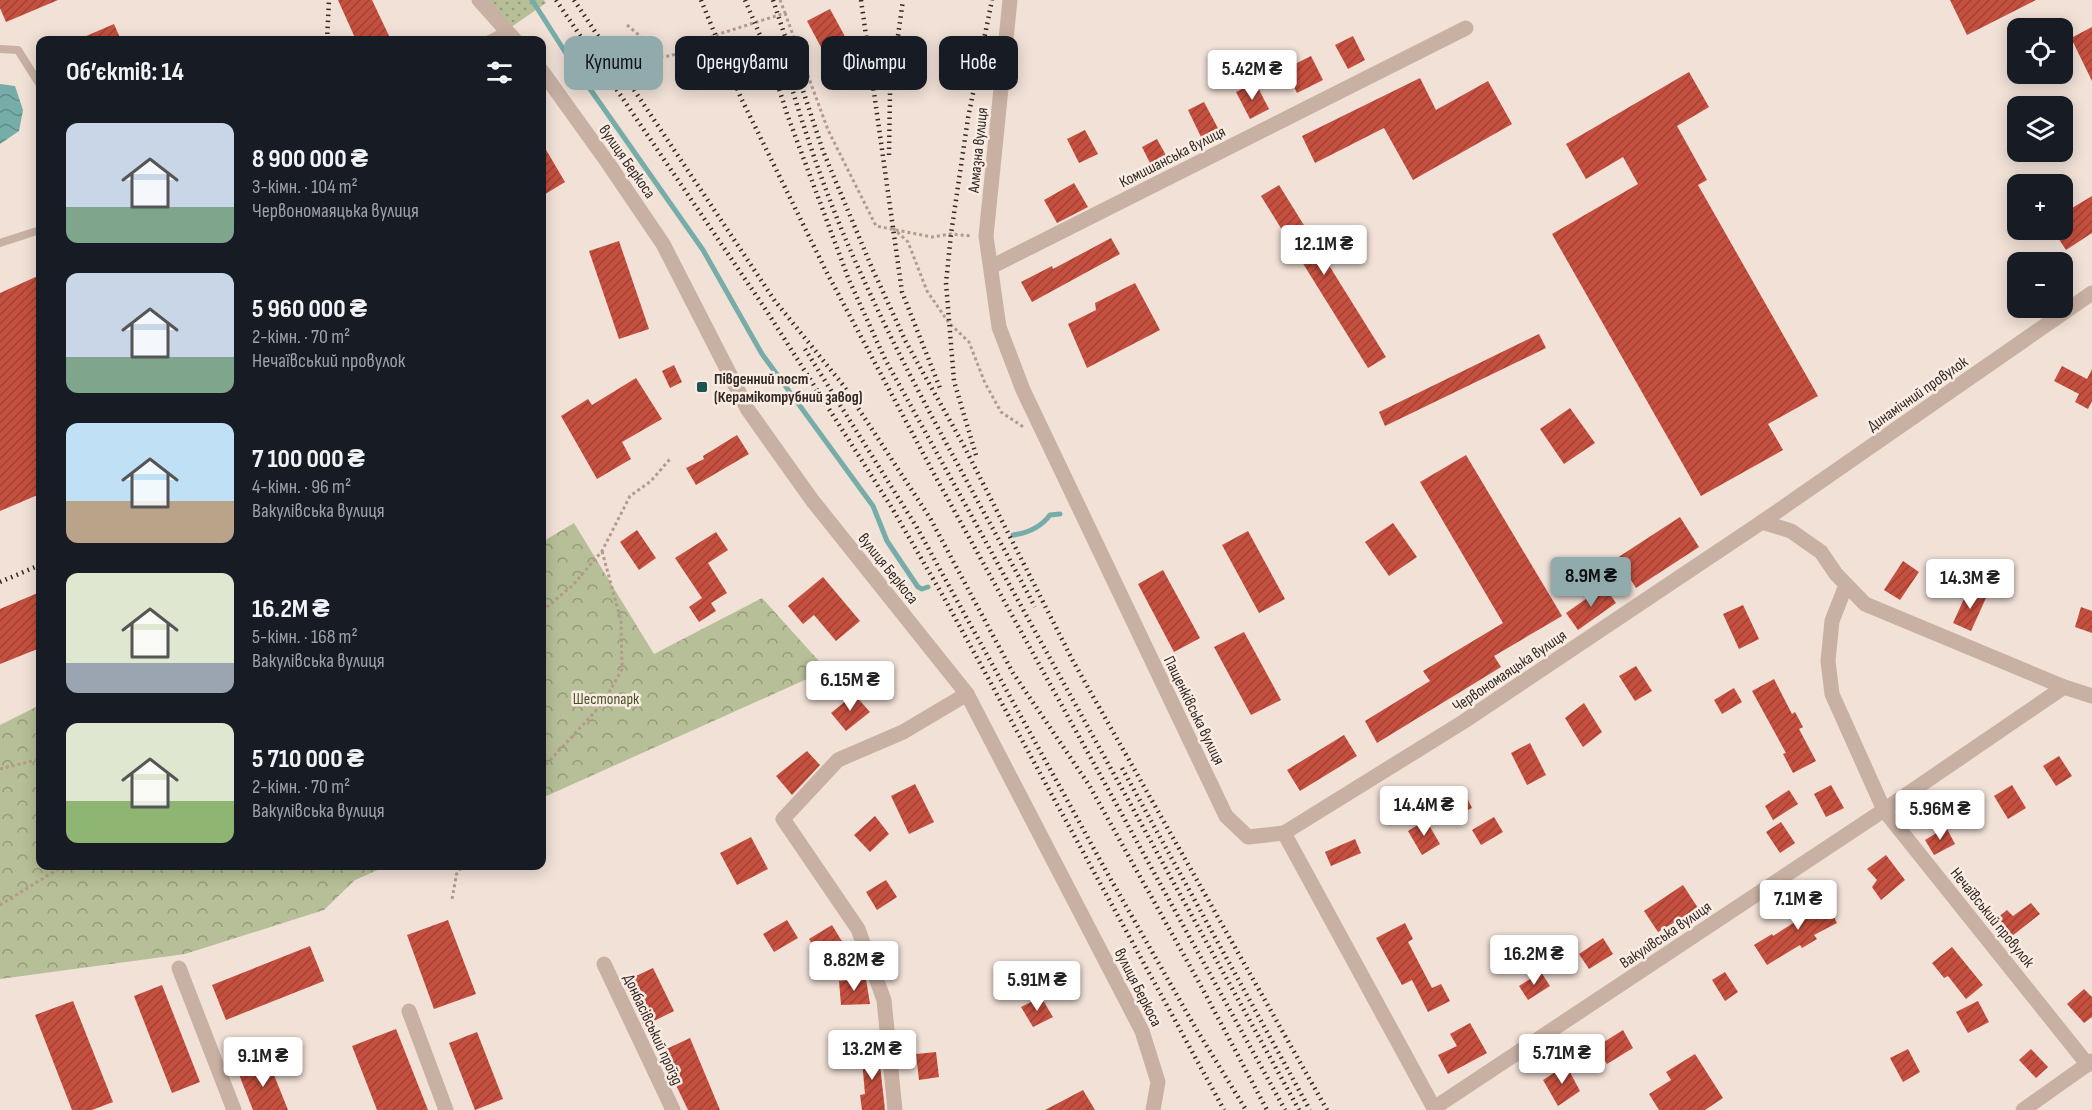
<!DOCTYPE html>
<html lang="uk">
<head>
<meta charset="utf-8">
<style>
  body { margin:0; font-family:"Sofia Sans Condensed",sans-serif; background:#20242c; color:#f1f3f6; height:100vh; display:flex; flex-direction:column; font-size:22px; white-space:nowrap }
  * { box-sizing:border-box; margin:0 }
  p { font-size:20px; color:#9ea1a6 }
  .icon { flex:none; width:33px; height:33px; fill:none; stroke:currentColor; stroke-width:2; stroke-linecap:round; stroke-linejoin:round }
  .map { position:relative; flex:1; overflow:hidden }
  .drawer { position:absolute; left:36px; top:36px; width:510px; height:834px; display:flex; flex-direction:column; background:#171b24; border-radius:12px; box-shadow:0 3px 15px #0003 }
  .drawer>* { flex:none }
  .hud { position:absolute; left:564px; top:36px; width:570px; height:54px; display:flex; gap:12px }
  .buttons { position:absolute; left:2007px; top:18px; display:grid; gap:12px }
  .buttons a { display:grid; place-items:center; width:66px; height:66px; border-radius:12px; background:#171b24; box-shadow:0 3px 15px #0003; font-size:30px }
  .price { position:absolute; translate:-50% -51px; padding:0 14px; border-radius:6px; background:#fff; color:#222; font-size:20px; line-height:39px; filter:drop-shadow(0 2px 3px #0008) }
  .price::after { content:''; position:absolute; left:50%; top:36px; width:18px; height:14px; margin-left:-9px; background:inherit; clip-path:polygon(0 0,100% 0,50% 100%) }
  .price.active { background:#91abac; color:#111 }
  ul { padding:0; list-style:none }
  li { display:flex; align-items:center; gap:18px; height:150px; padding:0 30px }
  li span { display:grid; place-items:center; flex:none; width:168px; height:120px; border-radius:12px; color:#555 }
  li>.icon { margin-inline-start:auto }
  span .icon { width:72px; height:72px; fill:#fffc; stroke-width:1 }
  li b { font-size:26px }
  h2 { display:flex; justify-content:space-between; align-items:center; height:72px; padding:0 30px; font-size:26px }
  .chip { padding:0 21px; border-radius:12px; background:#171b24; box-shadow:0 3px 15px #0003; font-size:21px; line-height:54px }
  .chip.active { background:#91abac; color:#111 }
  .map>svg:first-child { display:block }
  .grass { fill:url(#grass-dots) }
  .forest { fill:url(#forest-crowns) }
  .water { fill:url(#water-waves) }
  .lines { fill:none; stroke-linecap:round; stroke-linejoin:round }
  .stream { stroke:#76ada9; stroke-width:5 }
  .building { fill:url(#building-hatch) }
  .path { stroke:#b49a8d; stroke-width:3; stroke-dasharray:3 3; stroke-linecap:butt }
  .service { stroke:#c8b0a3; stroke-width:8 }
  .minor { stroke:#c8b0a3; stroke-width:15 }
  .tertiary { stroke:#c8b0a3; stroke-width:15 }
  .rail { stroke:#332825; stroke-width:4.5; stroke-dasharray:1.5 4.5; stroke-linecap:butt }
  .poi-dot { fill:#1b5452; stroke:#f9ece3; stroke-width:2 }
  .labels { text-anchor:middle; stroke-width:5; stroke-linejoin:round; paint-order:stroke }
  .street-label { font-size:16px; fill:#332825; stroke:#f9ece3 }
  .poi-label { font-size:16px; font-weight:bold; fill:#332825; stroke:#f9ece3; text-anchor:start }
  .park-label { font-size:16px; fill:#475129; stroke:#f9ece3 }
</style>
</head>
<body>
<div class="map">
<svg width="2092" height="1110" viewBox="0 0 2092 1110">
  <defs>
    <pattern id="grass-dots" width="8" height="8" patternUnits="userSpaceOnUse" patternTransform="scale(1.5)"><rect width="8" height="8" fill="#b6bf97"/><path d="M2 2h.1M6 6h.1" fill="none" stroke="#959b7b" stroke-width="1.8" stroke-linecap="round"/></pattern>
    <pattern id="forest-crowns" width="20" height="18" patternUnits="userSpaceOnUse" patternTransform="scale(1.5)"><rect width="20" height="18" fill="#b6bf97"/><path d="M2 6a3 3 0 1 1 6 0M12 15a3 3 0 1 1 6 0" fill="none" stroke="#959b7b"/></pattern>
    <pattern id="water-waves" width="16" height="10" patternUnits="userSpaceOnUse" patternTransform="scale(1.5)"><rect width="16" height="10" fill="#76ada9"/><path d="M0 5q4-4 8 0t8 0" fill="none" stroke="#618d89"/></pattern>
    <pattern id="building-hatch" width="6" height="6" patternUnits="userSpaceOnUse" patternTransform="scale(1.5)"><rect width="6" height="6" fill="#c6503f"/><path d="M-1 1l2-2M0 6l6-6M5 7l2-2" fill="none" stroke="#a14235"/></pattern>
  </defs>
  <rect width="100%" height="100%" fill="#f1e1d7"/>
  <polygon class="grass" points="479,0 544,0 546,3 507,30"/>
  <g class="forest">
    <polygon points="574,523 654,654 762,598 827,670 542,798 542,542"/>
    <polygon points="40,705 40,866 387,866 355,880 324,910 185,954 0,979 0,725"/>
  </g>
  <polygon class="water" points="0,84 15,86 23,110 19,131 0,144"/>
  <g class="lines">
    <g class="stream">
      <polyline points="532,0 576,69 703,250 762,354 873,506 887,541 918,587 922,589 928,587"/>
      <path d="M1013,535c15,-2 28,-8 37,-20l10,-1"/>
    </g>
  </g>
  <g class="building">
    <polygon points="0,0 58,0 6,22 0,8"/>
    <polygon points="338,0 372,0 391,40 356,40"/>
    <polygon points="1950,0 2036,0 1967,35"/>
    <polygon points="830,9 854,53 831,66 807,21"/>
    <polygon points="114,24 121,40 77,40"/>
    <polygon points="2092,27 2092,81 2071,38"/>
    <polygon points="1353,36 1365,60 1348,69 1335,45"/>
    <polygon points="1311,56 1323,80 1297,93 1285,69"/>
    <polygon points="1689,72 1709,107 1677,126 1707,180 1698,185 1818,396 1768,424 1783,450 1701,496 1552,234 1638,184 1623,157 1586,179 1566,144"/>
    <polygon points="1420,78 1436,110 1488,81 1512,124 1413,180 1384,128 1315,163 1302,136"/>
    <polygon points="1255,82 1269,109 1250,119 1236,92"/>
    <polygon points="1204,102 1220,132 1203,141 1188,110"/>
    <polygon points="1085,130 1098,154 1079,163 1067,139"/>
    <polygon points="1157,139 1168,159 1152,167 1142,147"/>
    <polygon points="542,143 565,182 542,196"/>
    <polygon points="1074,183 1088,207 1057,223 1044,200"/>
    <polygon points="1279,185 1386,357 1368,368 1261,196"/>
    <polygon points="2092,196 2092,233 2066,250 2053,230 2062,230 2062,214"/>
    <polygon points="1111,238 1120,254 1032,302 1021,282 1052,266 1053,269"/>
    <polygon points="619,241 649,329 619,339 589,251"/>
    <polygon points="40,275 40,494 0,511 0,293"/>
    <polygon points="1135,283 1160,330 1087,368 1068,324 1096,310 1095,303"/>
    <polygon points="1539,334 1546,348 1385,426 1379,412"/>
    <polygon points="674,365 682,382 670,388 662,371"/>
    <polygon points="2062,366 2087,379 2092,369 2092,401 2088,409 2075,402 2079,394 2054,381"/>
    <polygon points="636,378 662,419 622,442 631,459 597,479 561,416 588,399 592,405"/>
    <polygon points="1570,408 1595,443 1564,464 1540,429"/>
    <polygon points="737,435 749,454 696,485 686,468 704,459 703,456"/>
    <polygon points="1466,455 1562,616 1494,656 1501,667 1377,743 1365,721 1430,681 1423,671 1503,623 1420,482"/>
    <polygon points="1680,517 1699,547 1636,588 1617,558"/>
    <polygon points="1393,523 1417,557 1389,576 1365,542"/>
    <polygon points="637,530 656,558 639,570 620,542"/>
    <polygon points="1248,531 1285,599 1259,613 1222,545"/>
    <polygon points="716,532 728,550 708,563 727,593 711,603 716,611 699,622 689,607 702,598 675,558"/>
    <polygon points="1903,561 1919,572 1900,600 1884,590"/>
    <polygon points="1163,570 1200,638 1174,652 1138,584"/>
    <polygon points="823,577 860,621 836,641 814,615 803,624 788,606"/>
    <polygon points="1604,586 1616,603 1578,630 1566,613"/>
    <polygon points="1968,590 1986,598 1971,631 1953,623"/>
    <polygon points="40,592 40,648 0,664 0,609"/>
    <polygon points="1743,605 1759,639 1739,649 1723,614"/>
    <polygon points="2081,607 2092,611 2092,633 2075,627"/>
    <polygon points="1244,632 1281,700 1251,715 1214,647"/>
    <polygon points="1636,666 1652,691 1635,701 1619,676"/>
    <polygon points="1774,679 1792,714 1795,712 1803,727 1799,729 1816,761 1793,773 1783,754 1786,753 1752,691"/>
    <polygon points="1734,688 1742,702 1722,714 1714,700"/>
    <polygon points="854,694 870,712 846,731 831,713"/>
    <polygon points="1584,703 1602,732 1583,747 1565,718"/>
    <polygon points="1344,735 1357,756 1300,791 1287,770"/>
    <polygon points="1530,743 1546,775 1527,785 1511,753"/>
    <polygon points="807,751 820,765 792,795 776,776"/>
    <polygon points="2059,756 2072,776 2056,786 2043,766"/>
    <polygon points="915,784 934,822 909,834 891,796"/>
    <polygon points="1831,785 1844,808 1826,817 1814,794"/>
    <polygon points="2012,785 2026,808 2008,819 1994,796"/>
    <polygon points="1463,790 1472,808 1440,823 1431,804"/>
    <polygon points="1789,790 1798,804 1773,820 1765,806"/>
    <polygon points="875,816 889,834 870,852 854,835"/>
    <polygon points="1494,817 1503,832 1481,845 1472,830"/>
    <polygon points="1426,820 1440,844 1422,855 1408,831"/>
    <polygon points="1781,822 1795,843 1780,853 1766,832"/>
    <polygon points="1946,827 1955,844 1934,855 1925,840"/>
    <polygon points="751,837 768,869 737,885 720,853"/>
    <polygon points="1355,839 1361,853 1331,866 1325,852"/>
    <polygon points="1886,855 1905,880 1881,900 1872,887 1877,880 1867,869"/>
    <polygon points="886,880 897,897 877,910 866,892"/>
    <polygon points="1683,885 1698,908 1658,932 1644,911"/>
    <polygon points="1822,893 1837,923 1814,935 1817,939 1802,948 1800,945 1767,965 1754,945 1772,934 1773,936 1812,911 1806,900"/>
    <polygon points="2031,903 2040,914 2007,940 1991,923 2007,910 2013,916"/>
    <polygon points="448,920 476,994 434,1009 407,935"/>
    <polygon points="787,920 798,938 774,952 763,934"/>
    <polygon points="1405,923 1413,939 1408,942 1432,988 1441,984 1450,1001 1428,1012 1412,980 1402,985 1376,938"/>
    <polygon points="832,925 843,943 820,957 809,939"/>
    <polygon points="1603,938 1613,954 1589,969 1579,954"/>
    <polygon points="310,946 324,981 226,1020 212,985"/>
    <polygon points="1952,947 1983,985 1966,999 1948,976 1944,978 1932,963"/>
    <polygon points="653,968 674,1011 644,1026 623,982"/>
    <polygon points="1541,972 1550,986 1528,1000 1519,986"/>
    <polygon points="1725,972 1738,992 1725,1001 1712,980"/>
    <polygon points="866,979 870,1004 841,1005 839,981"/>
    <polygon points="162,985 200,1082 172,1093 134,996"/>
    <polygon points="2084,989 2092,997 2092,1017 2084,1023 2067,1004"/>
    <polygon points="1041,997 1053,1017 1033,1027 1021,1007"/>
    <polygon points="73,1001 113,1102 92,1110 72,1110 35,1015"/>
    <polygon points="1978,1001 1989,1022 1968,1033 1956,1012"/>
    <polygon points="1470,1023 1487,1053 1448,1074 1438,1055 1457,1046 1450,1034"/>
    <polygon points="396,1029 428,1110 377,1110 352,1046"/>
    <polygon points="1623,1030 1633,1048 1607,1064 1596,1047"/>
    <polygon points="477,1032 503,1099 475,1110 449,1043"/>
    <polygon points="690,1038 720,1110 688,1110 660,1052"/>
    <polygon points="878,1047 885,1110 862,1110 860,1095 865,1094 861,1049"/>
    <polygon points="1908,1049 1920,1072 1903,1082 1890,1058"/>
    <polygon points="2031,1049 2048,1067 2036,1078 2019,1060"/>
    <polygon points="936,1052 939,1077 919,1080 916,1054"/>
    <polygon points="1695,1054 1723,1098 1705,1110 1659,1110 1649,1094 1671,1080 1666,1072"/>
    <polygon points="268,1060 288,1110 253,1110 238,1072"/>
    <polygon points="1566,1065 1580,1091 1558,1106 1543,1080"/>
    <polygon points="1083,1090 1095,1110 1045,1110"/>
  </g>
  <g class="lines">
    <g class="path">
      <polyline points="785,13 828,130 876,226 932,237 951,234 972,236"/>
      <polyline points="627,25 646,41 656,57 671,56 716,35 785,13 780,0"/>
      <polyline points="893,228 908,242 927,291 949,323 969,342 985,383 1001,412 1025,428"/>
      <polyline points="542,611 573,585 602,551 630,496 651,481 670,459"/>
      <polyline points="0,769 40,759"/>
      <polyline points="542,769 603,703 622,669 621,621 602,551"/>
      <polyline points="452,899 457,872 463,866"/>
      <polyline points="0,905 63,866"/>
    </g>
    <g class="service">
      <polyline points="487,40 507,30"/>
      <polyline points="0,49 18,50 40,85"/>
      <polyline points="0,243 40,230"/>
    </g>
    <g class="minor">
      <polyline points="1010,0 986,236 999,327 1023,390 1226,816 1248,837 1284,833 1435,1110"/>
      <polyline points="991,267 1466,28"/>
      <polyline points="1762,522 2092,293"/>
      <polyline points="1846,585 1832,621 1828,661 1832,694 1884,810 2088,1065"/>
      <polyline points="1284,833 1463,722 1762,522 1791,531 1821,552 1836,574 1865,604 2064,687 2092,696"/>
      <polyline points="604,964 673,1110"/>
      <polyline points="179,968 234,1110"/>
      <polyline points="409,1011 446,1110"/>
      <polyline points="1434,1108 1884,810 2064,687"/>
      <polyline points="895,1110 884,1000 858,929 783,819 838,760 903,732 967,694"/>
      <polyline points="2023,1110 2092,1061"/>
    </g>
    <g class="tertiary">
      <polyline points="479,0 515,40"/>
      <polyline points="542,71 608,163 663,244 748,410 812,500 967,694 1142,1031 1158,1082 1153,1110"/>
    </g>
    <g class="rail">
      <polyline points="556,0 766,310 892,508 947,603 1224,1110"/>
      <polyline points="574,0 775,301 843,385 930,518 1013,673 1089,785 1201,986 1267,1110"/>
      <polyline points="701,0 741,98 826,271 933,472 1285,1110"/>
      <polyline points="745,0 768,54 787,114 849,280 885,359 1299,1110"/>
      <polyline points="773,0 823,151 872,268 906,342 964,446 1073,661 1327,1110"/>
      <polyline points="861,0 902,292 940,388"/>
      <polyline points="327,40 329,0"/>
      <path d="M793,92c19,62 41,124 69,184 51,113 115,221 173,331"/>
      <polyline points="889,155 890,93 903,0"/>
      <polyline points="805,349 916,526 1110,878 1195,1027 1246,1110"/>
      <polyline points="976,455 954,381 946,283 951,234 968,118 992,0"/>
      <polyline points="0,582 40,565"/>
      <polyline points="1122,768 1310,1110"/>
    </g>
  </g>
  <rect class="poi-dot" x="696" y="381" width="12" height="12" rx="3"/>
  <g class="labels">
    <g class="street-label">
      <text transform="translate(977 150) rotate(-84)" y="6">Алмазна вулиця</text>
      <text transform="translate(1172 156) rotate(-27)" y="6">Комишанська вулиця</text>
      <text transform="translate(628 161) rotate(55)" y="6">вулиця Беркоса</text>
      <text transform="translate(1917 393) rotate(-35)" y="6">Динамічний провулок</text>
      <text transform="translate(889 568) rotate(51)" y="6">вулиця Беркоса</text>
      <text transform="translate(1509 670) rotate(-34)" y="6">Червономаяцька вулиця</text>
      <text transform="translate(1195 710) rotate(64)" y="6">Пащенківська вулиця</text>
      <text transform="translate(1993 917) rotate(51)" y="6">Нечаївський провулок</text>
      <text transform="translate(1665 934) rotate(-34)" y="6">Вакулівська вулиця</text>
      <text transform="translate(1139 987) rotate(63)" y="6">вулиця Беркоса</text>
      <text transform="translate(654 1029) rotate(65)" y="6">Донбасівський проїзд</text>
    </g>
    <g class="poi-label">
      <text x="714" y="384">Південний пост<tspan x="714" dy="18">(Керамікотрубний завод)</tspan></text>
    </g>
    <g class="park-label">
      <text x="606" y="704">Шестопарк</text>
    </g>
  </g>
</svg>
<div class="buttons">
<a><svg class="icon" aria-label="locate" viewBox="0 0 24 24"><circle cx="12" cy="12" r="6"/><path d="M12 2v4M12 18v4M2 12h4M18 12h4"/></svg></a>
<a><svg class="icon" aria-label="layers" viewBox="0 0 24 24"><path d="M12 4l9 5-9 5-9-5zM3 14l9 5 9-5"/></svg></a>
<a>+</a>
<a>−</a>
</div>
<b class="price" style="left:1252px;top:101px">5.42M ₴</b>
<b class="price" style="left:1324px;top:276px">12.1M ₴</b>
<b class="price active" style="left:1591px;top:608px">8.9M ₴</b>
<b class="price" style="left:1970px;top:610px">14.3M ₴</b>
<b class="price" style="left:850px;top:712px">6.15M ₴</b>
<b class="price" style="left:1424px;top:837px">14.4M ₴</b>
<b class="price" style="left:1940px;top:841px">5.96M ₴</b>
<b class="price" style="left:1798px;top:931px">7.1M ₴</b>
<b class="price" style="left:1534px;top:986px">16.2M ₴</b>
<b class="price" style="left:854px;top:992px">8.82M ₴</b>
<b class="price" style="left:1037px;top:1012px">5.91M ₴</b>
<b class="price" style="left:872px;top:1081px">13.2M ₴</b>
<b class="price" style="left:1562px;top:1085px">5.71M ₴</b>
<b class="price" style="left:263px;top:1088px">9.1M ₴</b>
<div class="hud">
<a class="chip active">Купити</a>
<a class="chip">Орендувати</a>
<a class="chip">Фільтри</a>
<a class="chip">Нове</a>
</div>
<section class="drawer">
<h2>Об’єктів: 14<svg class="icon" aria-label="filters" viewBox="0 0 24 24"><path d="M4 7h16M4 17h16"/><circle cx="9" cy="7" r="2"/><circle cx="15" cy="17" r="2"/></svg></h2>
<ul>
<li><span style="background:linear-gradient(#c9d6e8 70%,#7fa58c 0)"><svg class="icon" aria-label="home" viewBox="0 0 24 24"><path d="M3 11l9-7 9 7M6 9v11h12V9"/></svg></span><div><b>8 900 000 ₴</b><p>3-кімн. · 104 m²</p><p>Червономаяцька вулиця</p></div></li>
<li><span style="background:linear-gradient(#c9d6e8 70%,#7fa58c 0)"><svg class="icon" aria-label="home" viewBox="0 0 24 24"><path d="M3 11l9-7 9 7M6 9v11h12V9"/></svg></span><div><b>5 960 000 ₴</b><p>2-кімн. · 70 m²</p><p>Нечаївський провулок</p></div></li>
<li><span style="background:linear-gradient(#bfe0f5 65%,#b9a48a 0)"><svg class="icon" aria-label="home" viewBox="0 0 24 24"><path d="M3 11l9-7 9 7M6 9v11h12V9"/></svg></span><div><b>7 100 000 ₴</b><p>4-кімн. · 96 m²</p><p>Вакулівська вулиця</p></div></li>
<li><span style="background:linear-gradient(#dfe7d0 75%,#9aa5b1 0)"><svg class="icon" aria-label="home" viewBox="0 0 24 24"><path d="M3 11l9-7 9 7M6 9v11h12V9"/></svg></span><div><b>16.2M ₴</b><p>5-кімн. · 168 m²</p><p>Вакулівська вулиця</p></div></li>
<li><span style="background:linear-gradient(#dfe7d0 65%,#8fb573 0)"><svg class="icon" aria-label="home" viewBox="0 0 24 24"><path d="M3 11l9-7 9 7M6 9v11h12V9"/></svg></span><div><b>5 710 000 ₴</b><p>2-кімн. · 70 m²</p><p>Вакулівська вулиця</p></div></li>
</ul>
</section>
</div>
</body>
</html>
